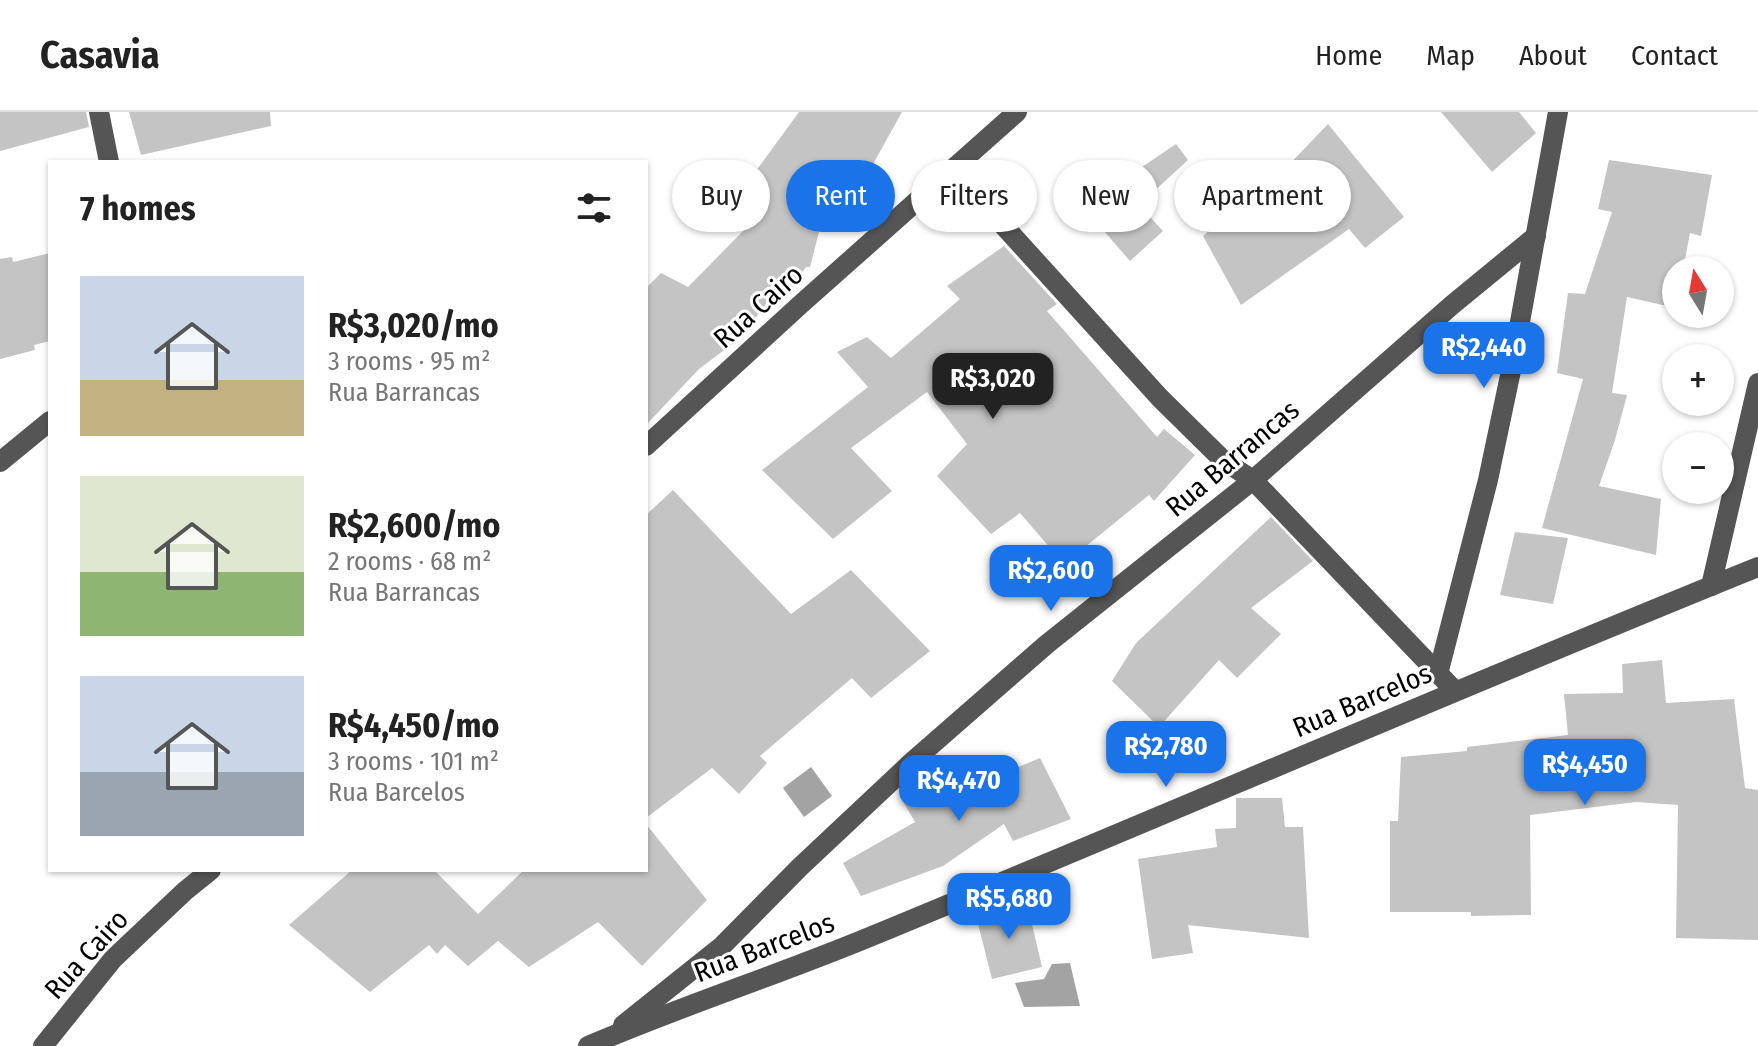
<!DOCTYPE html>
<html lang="en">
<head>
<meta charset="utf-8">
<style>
  body { margin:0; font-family:"Fira Sans Condensed",sans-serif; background:#f2f2f2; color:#222; height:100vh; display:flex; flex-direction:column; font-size:30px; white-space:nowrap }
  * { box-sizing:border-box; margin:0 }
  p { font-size:26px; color:#767676 }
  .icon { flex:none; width:44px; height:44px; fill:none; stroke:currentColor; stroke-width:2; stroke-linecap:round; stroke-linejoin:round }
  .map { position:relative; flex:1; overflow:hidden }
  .panel { position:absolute; left:48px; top:48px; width:600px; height:712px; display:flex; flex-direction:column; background:#fff; border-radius:0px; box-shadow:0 2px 6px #0004 }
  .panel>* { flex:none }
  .hud { position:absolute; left:672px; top:48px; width:760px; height:72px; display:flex; gap:16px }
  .needle { width:52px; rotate:349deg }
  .controls { position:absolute; left:1662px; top:144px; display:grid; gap:16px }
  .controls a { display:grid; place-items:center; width:72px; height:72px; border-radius:50%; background:#fff; box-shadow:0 2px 6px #0004; font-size:40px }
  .price { position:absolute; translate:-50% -68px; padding:0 18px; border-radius:16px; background:#1a73e8; color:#fff; font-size:26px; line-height:52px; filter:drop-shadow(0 2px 4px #0008) }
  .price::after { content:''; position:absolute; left:50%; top:48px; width:24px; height:18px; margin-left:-12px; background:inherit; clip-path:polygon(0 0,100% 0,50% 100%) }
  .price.current { background:#222; color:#fff }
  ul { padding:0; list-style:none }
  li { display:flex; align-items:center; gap:24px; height:200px; padding:0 32px }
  li span { display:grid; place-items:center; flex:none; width:224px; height:160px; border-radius:0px; color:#555 }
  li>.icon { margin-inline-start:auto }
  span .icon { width:96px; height:96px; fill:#fffc; stroke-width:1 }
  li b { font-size:34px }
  h2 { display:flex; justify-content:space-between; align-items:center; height:96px; padding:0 32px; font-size:34px }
  .chip { padding:0 28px; border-radius:36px; background:#fff; box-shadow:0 2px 6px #0004; font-size:28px; line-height:72px }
  .chip.current { background:#1a73e8; color:#fff }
  header { display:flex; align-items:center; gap:48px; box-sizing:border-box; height:112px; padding:0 40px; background:#fff; border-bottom:2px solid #e0e0e0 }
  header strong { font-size:38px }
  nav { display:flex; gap:44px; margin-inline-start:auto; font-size:28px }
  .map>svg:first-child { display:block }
  .water { fill:#a3a3a3 }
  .building { fill:#c4c4c4 }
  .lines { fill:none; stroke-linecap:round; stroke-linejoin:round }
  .minor { stroke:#555; stroke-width:20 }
  .labels { text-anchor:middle; stroke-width:6; stroke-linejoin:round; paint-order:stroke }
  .street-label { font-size:28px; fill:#000; stroke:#fff }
</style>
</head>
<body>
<header>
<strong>Casavia</strong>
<nav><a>Home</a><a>Map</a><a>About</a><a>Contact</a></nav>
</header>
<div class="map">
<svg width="1758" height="934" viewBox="0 0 1758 934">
  <rect width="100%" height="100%" fill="#fff"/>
  <g class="water">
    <polygon points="811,655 832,684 804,705 783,676"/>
    <polygon points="1070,851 1080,894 1024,895 1015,871 1044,867 1052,852"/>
  </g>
  <g class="building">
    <polygon points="0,0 86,0 89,15 0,39"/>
    <polygon points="129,0 270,0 271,14 141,43"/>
    <polygon points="799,0 902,0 852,90 829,81 810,155 806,155 788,182 778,176 740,226 699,257 646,313 646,176 661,161 688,175 749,113 726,100"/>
    <polygon points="1441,0 1519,0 1536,21 1492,60"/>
    <polygon points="1328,12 1404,105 1365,136 1349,117 1241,193 1203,124 1257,77 1261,82"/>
    <polygon points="1176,32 1188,48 1139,93 1163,119 1130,149 1083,95"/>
    <polygon points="1609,48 1712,63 1701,124 1690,121 1683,158 1676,158 1676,196 1627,185 1612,281 1627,283 1615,328 1599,374 1661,387 1656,443 1542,416 1583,267 1557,261 1568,181 1585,182 1612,100 1598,97"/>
    <polygon points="1004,134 1057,192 1047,199 1157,325 1164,317 1195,343 1154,389 1149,383 1064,452 1020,401 991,422 937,364 967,332 927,280 851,336 892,379 833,427 762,358 868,275 837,240 867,225 891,246 960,187 947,174"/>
    <polygon points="50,141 50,229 34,233 35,238 0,247 0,147 12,145 13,150"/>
    <polygon points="673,378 791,502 851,458 930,539 871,586 852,566 760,644 767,651 739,682 712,656 646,706 646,403"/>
    <polygon points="1271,405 1313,449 1251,496 1281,522 1237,566 1219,548 1159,615 1112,569 1136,531"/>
    <polygon points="1515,420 1568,426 1553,492 1500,483"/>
    <polygon points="1662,548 1666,591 1734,587 1745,676 1758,678 1758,828 1676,826 1678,693 1636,690 1530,703 1531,803 1471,804 1471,800 1390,800 1390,709 1398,709 1401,645 1467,639 1467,635 1568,623 1564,582 1623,581 1622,552"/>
    <polygon points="1040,646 1071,707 1013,729 1004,712 943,754 861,784 843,751 915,710 901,686 956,652 970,675"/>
    <polygon points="1236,686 1282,686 1285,715 1303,715 1309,826 1188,813 1193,841 1152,847 1138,747 1217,735 1215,717 1236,716"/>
    <polygon points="646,712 707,788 642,854 598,810 529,855 498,829 468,854 445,833 437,842 429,833 370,880 289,813 352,758 434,758 478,802 524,758 646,758"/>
    <polygon points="1027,791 1042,855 992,867 976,804"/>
  </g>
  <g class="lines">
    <g class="minor">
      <polyline points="99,0 109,50"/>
      <polyline points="953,58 1160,286 1224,349 1253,368 1455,579"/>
      <polyline points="646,334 801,192 1017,0"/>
      <polyline points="0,350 50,309"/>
      <polyline points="1711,474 1758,271"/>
      <polyline points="1438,562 1488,368 1512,254 1558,0"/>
      <polyline points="623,913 722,834 800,755 913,649 1047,532 1253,368 1452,193 1536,124"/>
      <polyline points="43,934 113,847 185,779 211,758"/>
      <path d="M588,934c93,-40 190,-71 284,-110 296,-122 589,-249 886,-369"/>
    </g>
  </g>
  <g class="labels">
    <g class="street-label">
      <text transform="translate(758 194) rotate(-42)" y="10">Rua Cairo</text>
      <text transform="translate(1232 346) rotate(-40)" y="10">Rua Barrancas</text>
      <text transform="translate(1362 588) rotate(-23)" y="10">Rua Barcelos</text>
      <text transform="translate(764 835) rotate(-21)" y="10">Rua Barcelos</text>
      <text transform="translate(86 842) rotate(-48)" y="10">Rua Cairo</text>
    </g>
  </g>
</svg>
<div class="controls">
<a><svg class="needle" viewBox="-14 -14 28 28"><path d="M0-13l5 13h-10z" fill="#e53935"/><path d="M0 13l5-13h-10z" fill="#767676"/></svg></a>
<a>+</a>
<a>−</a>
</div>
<b class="price" style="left:1484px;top:278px">R$2,440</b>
<b class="price current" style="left:993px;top:309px">R$3,020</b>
<b class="price" style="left:1051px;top:501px">R$2,600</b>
<b class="price" style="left:1166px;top:677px">R$2,780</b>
<b class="price" style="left:1585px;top:695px">R$4,450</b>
<b class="price" style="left:959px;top:711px">R$4,470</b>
<b class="price" style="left:1009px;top:829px">R$5,680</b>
<div class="hud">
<a class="chip">Buy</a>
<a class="chip current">Rent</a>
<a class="chip">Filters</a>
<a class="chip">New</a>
<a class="chip">Apartment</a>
</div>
<section class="panel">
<h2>7 homes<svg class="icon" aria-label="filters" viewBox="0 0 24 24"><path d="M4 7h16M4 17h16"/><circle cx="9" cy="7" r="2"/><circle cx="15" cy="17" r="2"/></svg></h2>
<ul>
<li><span style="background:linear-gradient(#c9d6e8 65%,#c2b280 0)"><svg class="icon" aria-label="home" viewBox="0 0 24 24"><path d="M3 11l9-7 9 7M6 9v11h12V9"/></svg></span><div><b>R$3,020/mo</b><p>3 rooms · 95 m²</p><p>Rua Barrancas</p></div></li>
<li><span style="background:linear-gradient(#dfe7d0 60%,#8fb573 0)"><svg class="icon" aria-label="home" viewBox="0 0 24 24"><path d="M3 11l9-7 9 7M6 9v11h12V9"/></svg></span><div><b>R$2,600/mo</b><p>2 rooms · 68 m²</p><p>Rua Barrancas</p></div></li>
<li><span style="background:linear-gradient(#c9d6e8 60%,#9aa5b1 0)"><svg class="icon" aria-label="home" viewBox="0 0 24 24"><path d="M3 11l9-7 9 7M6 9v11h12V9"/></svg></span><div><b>R$4,450/mo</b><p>3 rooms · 101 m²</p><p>Rua Barcelos</p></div></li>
</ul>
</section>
</div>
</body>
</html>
